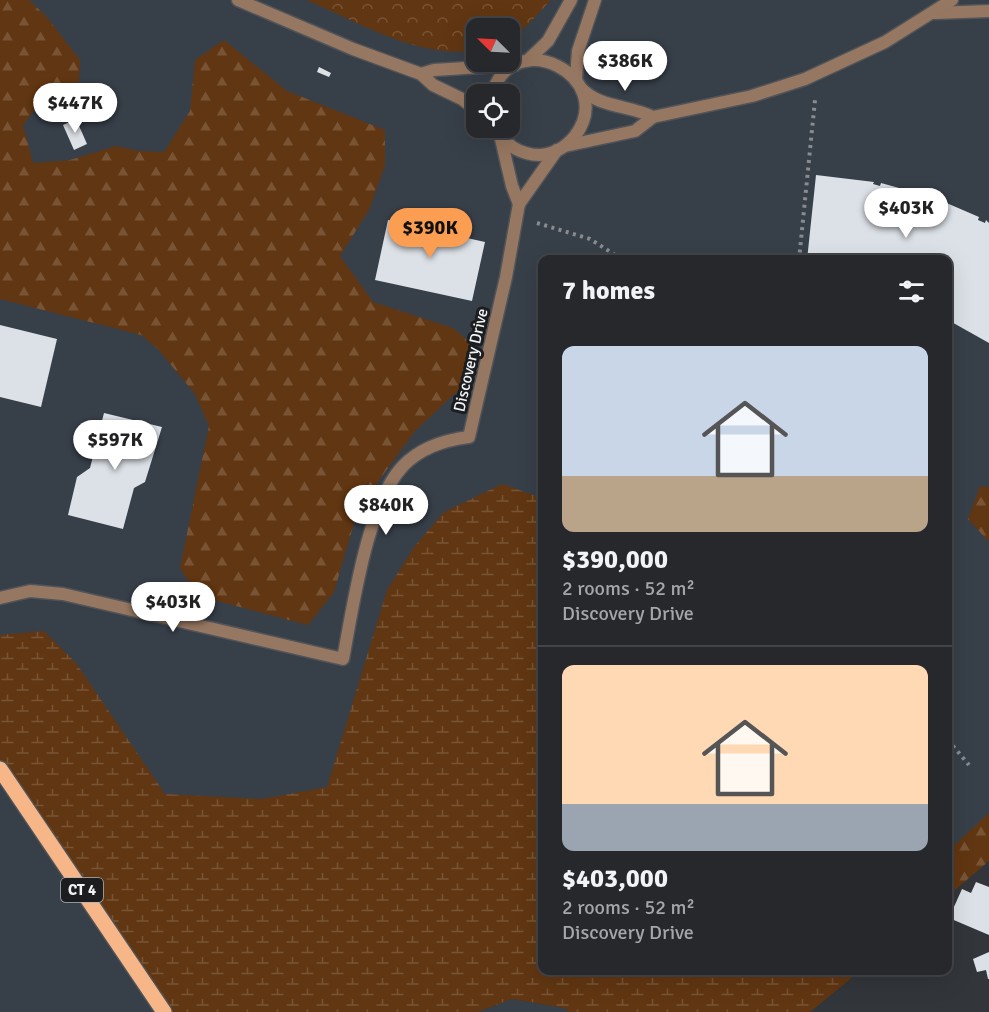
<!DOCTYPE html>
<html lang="en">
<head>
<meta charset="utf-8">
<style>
  body { margin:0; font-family:Signika,sans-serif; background:#323438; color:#f1f3f6; height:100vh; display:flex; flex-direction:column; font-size:22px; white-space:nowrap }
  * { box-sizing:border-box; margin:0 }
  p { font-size:20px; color:#a4a6a9 }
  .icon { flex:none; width:33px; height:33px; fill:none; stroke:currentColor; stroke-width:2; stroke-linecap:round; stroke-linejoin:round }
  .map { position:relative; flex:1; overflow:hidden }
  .panel { position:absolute; left:538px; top:255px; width:414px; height:720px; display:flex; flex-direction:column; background:#26282c; border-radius:12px; box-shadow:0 6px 24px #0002,0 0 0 2px #424448 }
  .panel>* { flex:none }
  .needle { width:39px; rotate:294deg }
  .fabs { position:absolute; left:466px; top:18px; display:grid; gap:12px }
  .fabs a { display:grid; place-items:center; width:54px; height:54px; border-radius:12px; background:#26282c; box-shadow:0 6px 24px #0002,0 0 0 2px #424448; font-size:30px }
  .price { position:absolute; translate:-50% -51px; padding:0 14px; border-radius:21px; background:#fff; color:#222; font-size:20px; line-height:39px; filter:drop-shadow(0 2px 3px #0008) }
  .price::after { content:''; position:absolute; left:50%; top:36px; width:18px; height:14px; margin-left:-9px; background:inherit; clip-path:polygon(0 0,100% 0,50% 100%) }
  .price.selected { background:#fc9e52; color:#111 }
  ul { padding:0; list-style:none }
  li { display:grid; align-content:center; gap:12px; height:318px; padding:0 24px }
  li+li { border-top:2px solid #424448 }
  li span { display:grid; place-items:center; height:186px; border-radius:12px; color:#555 }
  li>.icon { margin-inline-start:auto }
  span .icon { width:108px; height:108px; fill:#fffc; stroke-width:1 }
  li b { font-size:26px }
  h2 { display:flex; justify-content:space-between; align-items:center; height:72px; padding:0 24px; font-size:26px }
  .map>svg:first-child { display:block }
  .built { fill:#373f49; fill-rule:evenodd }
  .forest { fill:url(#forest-firs) }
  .wetland { fill:url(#wetland-marsh) }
  .park { fill:url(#park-crowns) }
  .building { fill:#dce1e7 }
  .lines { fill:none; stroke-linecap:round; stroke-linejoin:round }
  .minor-casing { stroke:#515458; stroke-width:15 }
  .primary-casing { stroke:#515458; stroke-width:18 }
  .path { stroke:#888b8f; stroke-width:4; stroke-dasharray:3 4.5; stroke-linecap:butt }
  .minor { stroke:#967761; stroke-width:12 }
  .primary { stroke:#f6b688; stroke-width:15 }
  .labels { text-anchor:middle; stroke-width:6; stroke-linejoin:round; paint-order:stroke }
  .shield { fill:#1b1d1f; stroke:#b1b3b6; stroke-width:1.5 }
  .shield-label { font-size:15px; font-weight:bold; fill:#f1f3f6 }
  .street-label { font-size:16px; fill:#f1f3f6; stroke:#1b1d1f }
</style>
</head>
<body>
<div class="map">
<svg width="989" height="1012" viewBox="0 0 989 1012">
  <defs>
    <pattern id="forest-firs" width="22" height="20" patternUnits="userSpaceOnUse" patternTransform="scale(1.5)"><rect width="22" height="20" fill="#613612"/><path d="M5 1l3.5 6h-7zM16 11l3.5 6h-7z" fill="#785435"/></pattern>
    <pattern id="wetland-marsh" width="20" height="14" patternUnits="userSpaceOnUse" patternTransform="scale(1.5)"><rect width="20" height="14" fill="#613612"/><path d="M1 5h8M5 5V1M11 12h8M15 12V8" fill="none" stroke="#785435"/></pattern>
    <pattern id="park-crowns" width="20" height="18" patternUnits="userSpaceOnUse" patternTransform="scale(1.5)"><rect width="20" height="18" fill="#613612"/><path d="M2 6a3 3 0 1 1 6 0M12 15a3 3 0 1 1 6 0" fill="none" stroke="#785435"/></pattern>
  </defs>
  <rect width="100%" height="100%" fill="#32363a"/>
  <g class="built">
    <path d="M0,0h989v836l-41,32v-608h-405v637l-131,115 -412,-352zM477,28h33v34h-33zM477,94h33v34h-33z"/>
    <polygon points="0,769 164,1012 0,1012"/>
    <polygon points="512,999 564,1008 569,1012 478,1012"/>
  </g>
  <g class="forest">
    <polygon points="0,0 29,0 46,16 80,60 79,82 46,94 23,125 33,163 70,160 116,146 139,151 164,152 190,111 195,60 224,40 287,91 385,130 385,165 369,210 340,256 373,302 453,328 475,347 467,382 415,431 358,509 334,592 308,625 198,596 180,568 209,426 195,394 157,348 141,335 0,299"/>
    <polygon points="980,486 989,487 989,542 968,519"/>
    <polygon points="989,813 989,861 948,896 948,851"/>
  </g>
  <polygon class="wetland" points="502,484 539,497 543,502 543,970 860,971 810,1012 569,1012 564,1008 512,999 478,1012 164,1012 0,769 0,635 44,631 76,663 165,794 262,799 327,787 387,590 414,547 444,512"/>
  <path class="park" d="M306,0h245l-35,37 -6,2v-11h-33v22c-58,10 -118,-28 -171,-50z"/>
  <g class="building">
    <polygon points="319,67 331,73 329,77 317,72"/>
    <polygon points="76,119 87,144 74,150 63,125"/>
    <polygon points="816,175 874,182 873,184 880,186 881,183 928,196 927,198 934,201 935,198 979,217 978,220 985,223 986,220 989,223 989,343 948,320 948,260 807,260"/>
    <polygon points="409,219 468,232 467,238 485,242 472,301 375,280 388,220 407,224"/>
    <polygon points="0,325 57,339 41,407 0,397"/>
    <polygon points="104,413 162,427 145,482 134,488 123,529 68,515 77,477 90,468"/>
    <polygon points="976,882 989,887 989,935 949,918 962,889 971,893"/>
    <polygon points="989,952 989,979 988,979 986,970 977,972 973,959"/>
  </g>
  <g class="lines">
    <g class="minor-casing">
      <g id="minor">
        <polyline points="238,0 353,49 421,74 433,85 462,99 477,111"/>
        <polyline points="935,13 989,11"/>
        <polyline points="527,61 548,41 571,0"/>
        <polyline points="421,74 434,70 515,65"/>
        <polyline points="576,79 578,51 595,0"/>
        <path d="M581,88c18,20 49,17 72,29"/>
        <path d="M492,94c21,-71 127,-17 83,42 -9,11 -21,18 -35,19 -20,0 -36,-11 -45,-27"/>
        <polyline points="501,139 512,186 519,204"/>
        <polyline points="565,146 635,131 653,117 752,96 805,79 885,42 952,0"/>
        <path d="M0,598l30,-7 33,3 280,65c10,-52 24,-155 60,-193 17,-18 42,-26 66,-29l37,-160 13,-73 38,-54"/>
      </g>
    </g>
    <g class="primary-casing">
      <polyline id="primary" points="0,769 164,1012"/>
    </g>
    <g class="path">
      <polyline points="537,223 590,239 623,260"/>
      <polyline points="799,260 815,100"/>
      <polyline points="948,740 969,765"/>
    </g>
    <use href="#minor" class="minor"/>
    <use href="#primary" class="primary"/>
  </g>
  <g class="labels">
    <rect class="shield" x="61" y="878" width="42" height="24" rx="4.5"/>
    <g class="shield-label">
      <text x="82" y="895">CT 4</text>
    </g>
    <g class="street-label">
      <text transform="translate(470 360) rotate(-77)" y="6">Discovery Drive</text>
    </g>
  </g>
</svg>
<div class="fabs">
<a><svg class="needle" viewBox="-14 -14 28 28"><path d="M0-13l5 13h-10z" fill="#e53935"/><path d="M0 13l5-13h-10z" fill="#a4a6a9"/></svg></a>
<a><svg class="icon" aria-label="locate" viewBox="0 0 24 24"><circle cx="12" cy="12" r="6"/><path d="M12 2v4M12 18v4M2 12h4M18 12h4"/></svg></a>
</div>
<b class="price" style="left:625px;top:92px">$386K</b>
<b class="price" style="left:75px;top:134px">$447K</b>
<b class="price" style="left:906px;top:239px">$403K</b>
<b class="price selected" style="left:430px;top:259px">$390K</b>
<b class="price" style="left:115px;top:471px">$597K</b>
<b class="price" style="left:386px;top:536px">$840K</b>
<b class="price" style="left:173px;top:633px">$403K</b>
<section class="panel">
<h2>7 homes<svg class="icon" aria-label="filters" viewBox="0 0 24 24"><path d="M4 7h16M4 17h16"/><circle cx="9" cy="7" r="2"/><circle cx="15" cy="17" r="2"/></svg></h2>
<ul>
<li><span style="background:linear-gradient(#c9d6e8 70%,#b9a48a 0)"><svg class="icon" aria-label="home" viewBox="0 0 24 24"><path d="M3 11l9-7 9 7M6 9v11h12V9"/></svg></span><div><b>$390,000</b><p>2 rooms · 52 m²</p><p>Discovery Drive</p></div></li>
<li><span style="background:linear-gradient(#ffd9b3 75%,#9aa5b1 0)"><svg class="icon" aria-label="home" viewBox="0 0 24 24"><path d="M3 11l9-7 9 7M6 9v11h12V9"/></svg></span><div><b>$403,000</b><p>2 rooms · 52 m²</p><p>Discovery Drive</p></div></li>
</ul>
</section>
</div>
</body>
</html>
